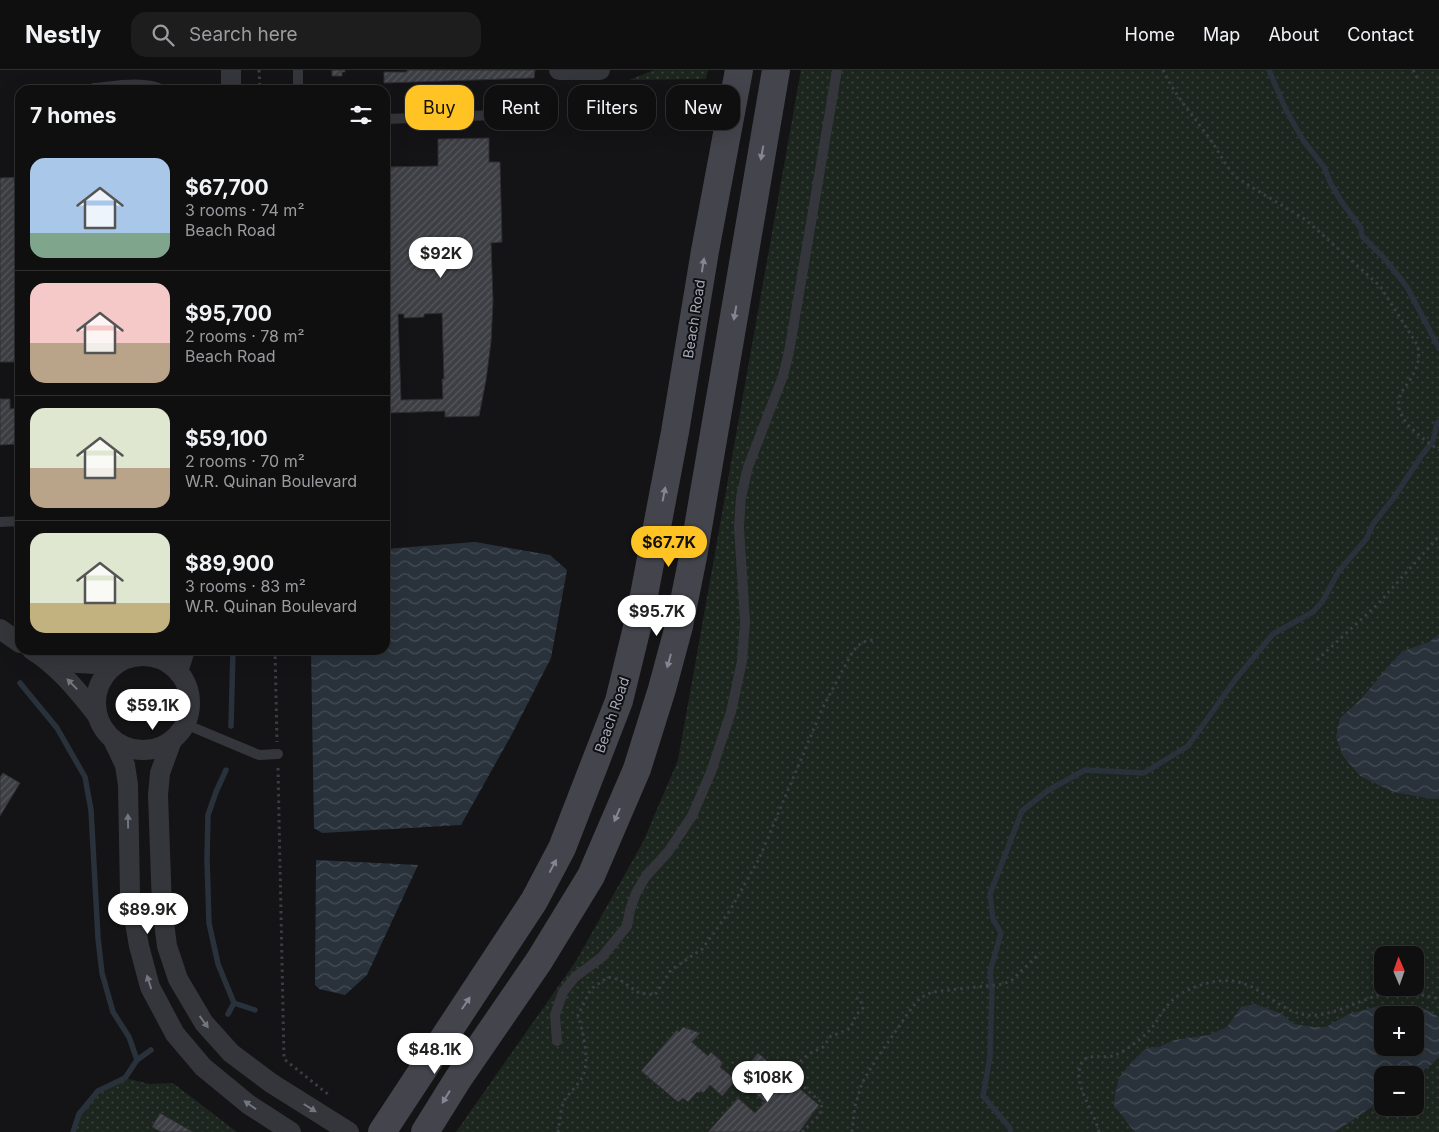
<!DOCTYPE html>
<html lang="en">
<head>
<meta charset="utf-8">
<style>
  body { margin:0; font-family:Inter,sans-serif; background:#1d1d1e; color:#f1f3f6; height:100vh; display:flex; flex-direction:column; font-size:19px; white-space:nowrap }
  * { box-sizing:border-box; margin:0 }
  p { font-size:16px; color:#9b9c9f }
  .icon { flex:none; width:28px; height:28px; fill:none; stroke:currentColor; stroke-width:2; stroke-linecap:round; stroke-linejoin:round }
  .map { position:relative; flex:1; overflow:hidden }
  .drawer { position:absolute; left:15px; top:15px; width:375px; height:570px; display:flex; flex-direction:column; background:#0f0f10; border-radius:15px; box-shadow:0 5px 20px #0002,0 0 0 1px #2f2f30 }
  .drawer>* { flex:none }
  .guide { position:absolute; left:405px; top:15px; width:475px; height:45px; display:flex; gap:10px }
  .needle { width:32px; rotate:358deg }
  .tools { position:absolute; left:1374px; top:876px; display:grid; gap:10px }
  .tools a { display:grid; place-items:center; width:50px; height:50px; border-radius:10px; background:#0f0f10; box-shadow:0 5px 20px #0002,0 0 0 1px #2f2f30; font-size:25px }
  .price { position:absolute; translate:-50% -42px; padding:0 11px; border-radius:18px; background:#fff; color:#222; font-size:16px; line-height:32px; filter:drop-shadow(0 1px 2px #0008) }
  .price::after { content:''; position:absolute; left:50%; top:30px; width:15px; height:11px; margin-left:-8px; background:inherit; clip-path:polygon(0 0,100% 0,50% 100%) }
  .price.selected { background:#ffc324; color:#111 }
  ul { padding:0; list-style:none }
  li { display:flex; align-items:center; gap:15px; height:125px; padding:0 15px }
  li+li { border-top:1px solid #2f2f30 }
  li span { display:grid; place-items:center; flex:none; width:140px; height:100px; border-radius:15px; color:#555 }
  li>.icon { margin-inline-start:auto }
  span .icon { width:60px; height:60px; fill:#fffc; stroke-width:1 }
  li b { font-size:21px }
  h2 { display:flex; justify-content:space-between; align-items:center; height:60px; padding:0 15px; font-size:21px }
  .chip { padding:0 18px; border-radius:15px; background:#0f0f10; box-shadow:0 5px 20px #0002,0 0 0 1px #2f2f30; font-size:18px; line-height:45px }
  .chip.selected { background:#ffc324; color:#111 }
  header { display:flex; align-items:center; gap:30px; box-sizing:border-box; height:70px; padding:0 25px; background:#0f0f10; border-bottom:1px solid #2f2f30 }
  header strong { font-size:24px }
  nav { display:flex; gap:28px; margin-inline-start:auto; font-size:18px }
  .search { width:350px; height:45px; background:#1d1d1e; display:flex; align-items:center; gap:12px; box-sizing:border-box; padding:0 18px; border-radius:15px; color:#9b9c9f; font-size:19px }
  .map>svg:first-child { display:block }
  .grass { fill:url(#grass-dots); fill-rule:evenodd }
  .water { fill:url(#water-waves); fill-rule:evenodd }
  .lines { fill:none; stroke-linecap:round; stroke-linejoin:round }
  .stream { stroke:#29323b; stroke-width:5.5 }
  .building { fill:url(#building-hatch); stroke:#2e2e33; fill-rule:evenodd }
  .path { stroke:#3b3d43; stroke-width:3; stroke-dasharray:2.5 4; stroke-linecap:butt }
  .lane { stroke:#35363c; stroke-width:10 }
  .street { stroke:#35363c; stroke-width:20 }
  .secondary { stroke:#43444c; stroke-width:28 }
  .oneway { fill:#838692 }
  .oneway2 { fill:#737680 }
  .labels { text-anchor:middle; stroke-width:4; stroke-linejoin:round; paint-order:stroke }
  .street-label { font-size:14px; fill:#a5aab8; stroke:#0f0f11 }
</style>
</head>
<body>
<header>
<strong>Nestly</strong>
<div class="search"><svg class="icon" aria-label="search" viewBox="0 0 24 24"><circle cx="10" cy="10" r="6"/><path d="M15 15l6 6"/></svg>Search here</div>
<nav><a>Home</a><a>Map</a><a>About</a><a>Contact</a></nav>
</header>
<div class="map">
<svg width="1439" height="1062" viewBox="0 0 1439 1062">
  <defs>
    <pattern id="grass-dots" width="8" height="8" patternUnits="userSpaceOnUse" patternTransform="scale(1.25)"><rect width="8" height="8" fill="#1c251e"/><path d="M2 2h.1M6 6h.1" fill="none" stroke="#3a423d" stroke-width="1.8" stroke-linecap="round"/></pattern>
    <pattern id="water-waves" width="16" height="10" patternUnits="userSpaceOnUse" patternTransform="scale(1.25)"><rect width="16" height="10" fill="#29323b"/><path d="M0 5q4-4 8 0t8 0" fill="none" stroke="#454d55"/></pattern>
    <pattern id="building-hatch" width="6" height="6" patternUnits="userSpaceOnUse" patternTransform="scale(1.25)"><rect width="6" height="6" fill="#3e3f44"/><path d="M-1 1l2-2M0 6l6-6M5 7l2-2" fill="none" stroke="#57585d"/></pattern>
  </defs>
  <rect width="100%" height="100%" fill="#141416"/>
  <g class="grass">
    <polygon points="654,0 708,0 706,9 629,10"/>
    <path d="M801,0h638v1062h-983l120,-171 67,-119 35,-82zM1382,885h33v33h-33zM1382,945h33v33h-33zM1382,1005h33v33h-33z"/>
    <polygon points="125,1008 150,1014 173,1013 237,1062 73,1062 79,1044 98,1021"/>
  </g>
  <g class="water">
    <polygon points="475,472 550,485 567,500 551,588 512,664 461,755 322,763 314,758 311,580 385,580 385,479"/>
    <polygon points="1439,564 1439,728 1433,729 1393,722 1360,706 1343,686 1336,667 1340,648 1361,629 1387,598 1403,581 1429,572"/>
    <polygon points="316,790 418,795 367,905 345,925 319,919 315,915"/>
    <path d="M1255,934l27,10 11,10 20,3h13l23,-13 26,-7 44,-1 17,9 3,3v39l-8,8 -16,11 -33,-1v25l-47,32h-200c-8,-8 -12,-18 -21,-25l1,-13 4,-16 12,-15 13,-13 8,-3h7l15,-7 35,-5 18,-8 14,-20zM1382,945h33v33h-33z"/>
  </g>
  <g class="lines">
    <g class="stream">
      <polyline points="1269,0 1286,40 1303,70 1324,97 1331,114 1341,131 1361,158 1362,166 1384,188 1407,217 1439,278"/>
      <polyline points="20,613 57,658 85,707 91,740 98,868 102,903 113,942 129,967 137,990 125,1008 98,1021 79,1044 73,1062"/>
      <polyline points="231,656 233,580"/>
      <polyline points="226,700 216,722 208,745 207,789 209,853 218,894 234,933 228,944"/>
      <polyline points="234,933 255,940"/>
      <polyline points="137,990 151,980"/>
      <polyline points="1011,1062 1010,1058 983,1026 990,987 992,920 990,902 1001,863 993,849 990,824 1022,741 1047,721 1085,700 1144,703 1188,676 1235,610 1273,564 1313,542 1322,532 1339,501 1367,468 1373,454 1393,429 1422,385 1433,371 1437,353 1439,352"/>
    </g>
  </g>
  <g class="building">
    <polygon points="332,0 345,0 345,2 342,2 342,6 332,6"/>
    <polygon points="407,0 535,0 534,8 384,13 384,2 407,2"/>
    <path d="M489,68v24h11l2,80 -11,1 2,58 -2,41 -5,38 -7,36 -34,1v-6l-56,2v10h-4v-256l53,-1v-27zM442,243l2,66h-2l1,20 -42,1 -3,-86h6v4l20,-1v-3z"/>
    <polygon points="20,107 20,292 0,292 0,108"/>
    <polygon points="0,329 10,329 10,339 20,338 20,374 0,375"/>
    <polygon points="3,703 20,713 0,746 0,707"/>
    <polygon points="683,957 700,963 692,972 708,986 711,982 723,993 720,997 736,1010 722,1026 710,1015 703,1023 701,1021 699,1023 697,1022 688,1032 683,1028 678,1032 641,1001 677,960 679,962"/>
    <polygon points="758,983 819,1035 799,1062 708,1062 738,1028 755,1043 765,1032 737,1008"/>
    <polygon points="160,1043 193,1062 161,1062 152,1057"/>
  </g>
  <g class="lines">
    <g class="path">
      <polyline points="259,0 260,20"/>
      <path d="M1163,0c12,26 33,49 49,72 9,13 15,28 28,38l66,40 74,66 38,60c2,17 -1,22 -10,37 -4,5 -8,11 -9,17 -4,21 26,40 40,50"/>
      <polyline points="1413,0 1418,9"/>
      <polyline points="275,580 277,672"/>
      <polyline points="1317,590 1378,534 1439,466"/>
      <polyline points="278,698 284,989 329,1025"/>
      <path d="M558,1062c2,-9 2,-22 6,-31 5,-8 15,-17 19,-25 7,-17 0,-44 -5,-61l13,-26 17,-12 12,3 19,13 16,2 16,-25 31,-21 27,-37 30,-53 64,-152 30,-56 9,-9 11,-2"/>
      <polyline points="802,1062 820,1045 822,1033 796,1010 795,1003 801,991 809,984 823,977 831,966 846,961 851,957 856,945 863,938 862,933 857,929 860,922"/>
      <polyline points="852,1062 855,1036 862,1013 875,991 911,939 920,928 932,922 1003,914 1012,910 1040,883"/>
      <path d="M1099,1062c-4,-20 -27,-48 -18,-68 5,-12 21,-5 31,-8 7,-2 14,-6 20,-11 8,-5 16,-12 22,-20 6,-9 12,-20 21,-27 14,-11 39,-19 57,-17 29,3 47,31 75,34 21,3 51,-14 72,-20 20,-5 41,-1 60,4"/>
    </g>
    <g class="lane">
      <polyline points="298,0 298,20"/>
      <path d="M91,20l3,-2c20,-2 51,-8 69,2"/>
      <polyline points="385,49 527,44"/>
      <polyline points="0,452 20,451"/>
      <polyline points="185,654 259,685 278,684"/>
      <polyline points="557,971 555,945 563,922 575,907 602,887 627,856 630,840 636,823 646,806 668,782 692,746 711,702 731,642 742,591 745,552 739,457 741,427 748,397 783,306 789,282 837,0"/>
    </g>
    <g class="street">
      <polyline points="231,0 231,20"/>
      <polyline points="559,0 600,0"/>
      <polyline points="0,559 20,573"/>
      <path d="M32,580c26,16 46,41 65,65"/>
      <circle cx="143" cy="633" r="47"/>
      <polyline points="43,587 77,593 115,595"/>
      <polyline points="178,602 185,580"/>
      <polyline points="113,670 125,695 128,715 130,824 139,876 150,917 175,964 203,997 248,1034 291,1062"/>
      <polyline points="172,670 160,703 158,725 162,837 167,876 178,909 204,953 231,983 271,1013 349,1062"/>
    </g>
    <g class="secondary">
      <polyline points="382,1062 534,831 562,778 619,631 641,541 675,362 705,181 739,0"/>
      <polyline points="425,1062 458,1009 539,891 591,806 637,699 662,619 679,556 693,487 776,0"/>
    </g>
  </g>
  <defs><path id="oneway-solid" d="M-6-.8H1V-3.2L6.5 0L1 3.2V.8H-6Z" transform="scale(1.25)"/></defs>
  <g class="oneway">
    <use href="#oneway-solid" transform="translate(762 83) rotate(100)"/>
    <use href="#oneway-solid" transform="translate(703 195) rotate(-81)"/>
    <use href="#oneway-solid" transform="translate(735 243) rotate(100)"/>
    <use href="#oneway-solid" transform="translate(664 424) rotate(-79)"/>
    <use href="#oneway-solid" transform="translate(669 591) rotate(105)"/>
    <use href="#oneway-solid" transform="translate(617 745) rotate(113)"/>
    <use href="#oneway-solid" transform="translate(553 796) rotate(-62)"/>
    <use href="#oneway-solid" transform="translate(466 933) rotate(-56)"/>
    <use href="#oneway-solid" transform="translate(446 1027) rotate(122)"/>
  </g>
  <g class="oneway2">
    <use href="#oneway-solid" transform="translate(72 614) rotate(-134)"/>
    <use href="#oneway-solid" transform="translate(128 751) rotate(-91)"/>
    <use href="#oneway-solid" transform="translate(149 912) rotate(-108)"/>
    <use href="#oneway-solid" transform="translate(204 952) rotate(54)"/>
    <use href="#oneway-solid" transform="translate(250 1035) rotate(-145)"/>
    <use href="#oneway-solid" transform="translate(310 1038) rotate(32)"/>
  </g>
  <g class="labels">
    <g class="street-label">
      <text transform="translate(694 249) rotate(-81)" y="5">Beach Road</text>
      <text transform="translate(612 645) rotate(-71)" y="5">Beach Road</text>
    </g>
  </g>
</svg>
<div class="tools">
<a><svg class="needle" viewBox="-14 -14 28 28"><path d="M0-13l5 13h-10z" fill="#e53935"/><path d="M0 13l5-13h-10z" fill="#9b9c9f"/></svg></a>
<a>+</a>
<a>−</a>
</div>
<b class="price" style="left:441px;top:209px">$92K</b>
<b class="price selected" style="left:669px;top:498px">$67.7K</b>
<b class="price" style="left:657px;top:567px">$95.7K</b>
<b class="price" style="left:153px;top:661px">$59.1K</b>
<b class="price" style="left:148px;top:865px">$89.9K</b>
<b class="price" style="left:435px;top:1005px">$48.1K</b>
<b class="price" style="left:768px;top:1033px">$108K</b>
<div class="guide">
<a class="chip selected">Buy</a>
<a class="chip">Rent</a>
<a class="chip">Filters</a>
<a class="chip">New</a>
</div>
<section class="drawer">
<h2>7 homes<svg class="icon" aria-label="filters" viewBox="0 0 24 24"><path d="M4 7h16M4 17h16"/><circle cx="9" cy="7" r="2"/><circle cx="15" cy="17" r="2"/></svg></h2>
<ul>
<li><span style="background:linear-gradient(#a9c7e8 75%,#7fa58c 0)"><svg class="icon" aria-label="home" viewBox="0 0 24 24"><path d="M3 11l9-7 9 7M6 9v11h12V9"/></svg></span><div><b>$67,700</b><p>3 rooms · 74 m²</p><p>Beach Road</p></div></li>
<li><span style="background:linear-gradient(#f6c9c9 60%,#b9a48a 0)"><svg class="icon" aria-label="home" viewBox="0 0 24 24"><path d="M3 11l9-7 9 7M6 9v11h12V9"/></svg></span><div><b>$95,700</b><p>2 rooms · 78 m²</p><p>Beach Road</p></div></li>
<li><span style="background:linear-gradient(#dfe7d0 60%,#b9a48a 0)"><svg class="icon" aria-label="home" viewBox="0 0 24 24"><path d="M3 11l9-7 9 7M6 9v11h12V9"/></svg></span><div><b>$59,100</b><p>2 rooms · 70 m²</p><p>W.R. Quinan Boulevard</p></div></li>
<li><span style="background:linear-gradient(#dfe7d0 70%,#c2b280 0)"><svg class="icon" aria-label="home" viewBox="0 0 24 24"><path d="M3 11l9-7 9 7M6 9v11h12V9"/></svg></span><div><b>$89,900</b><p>3 rooms · 83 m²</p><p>W.R. Quinan Boulevard</p></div></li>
</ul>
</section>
</div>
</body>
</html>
